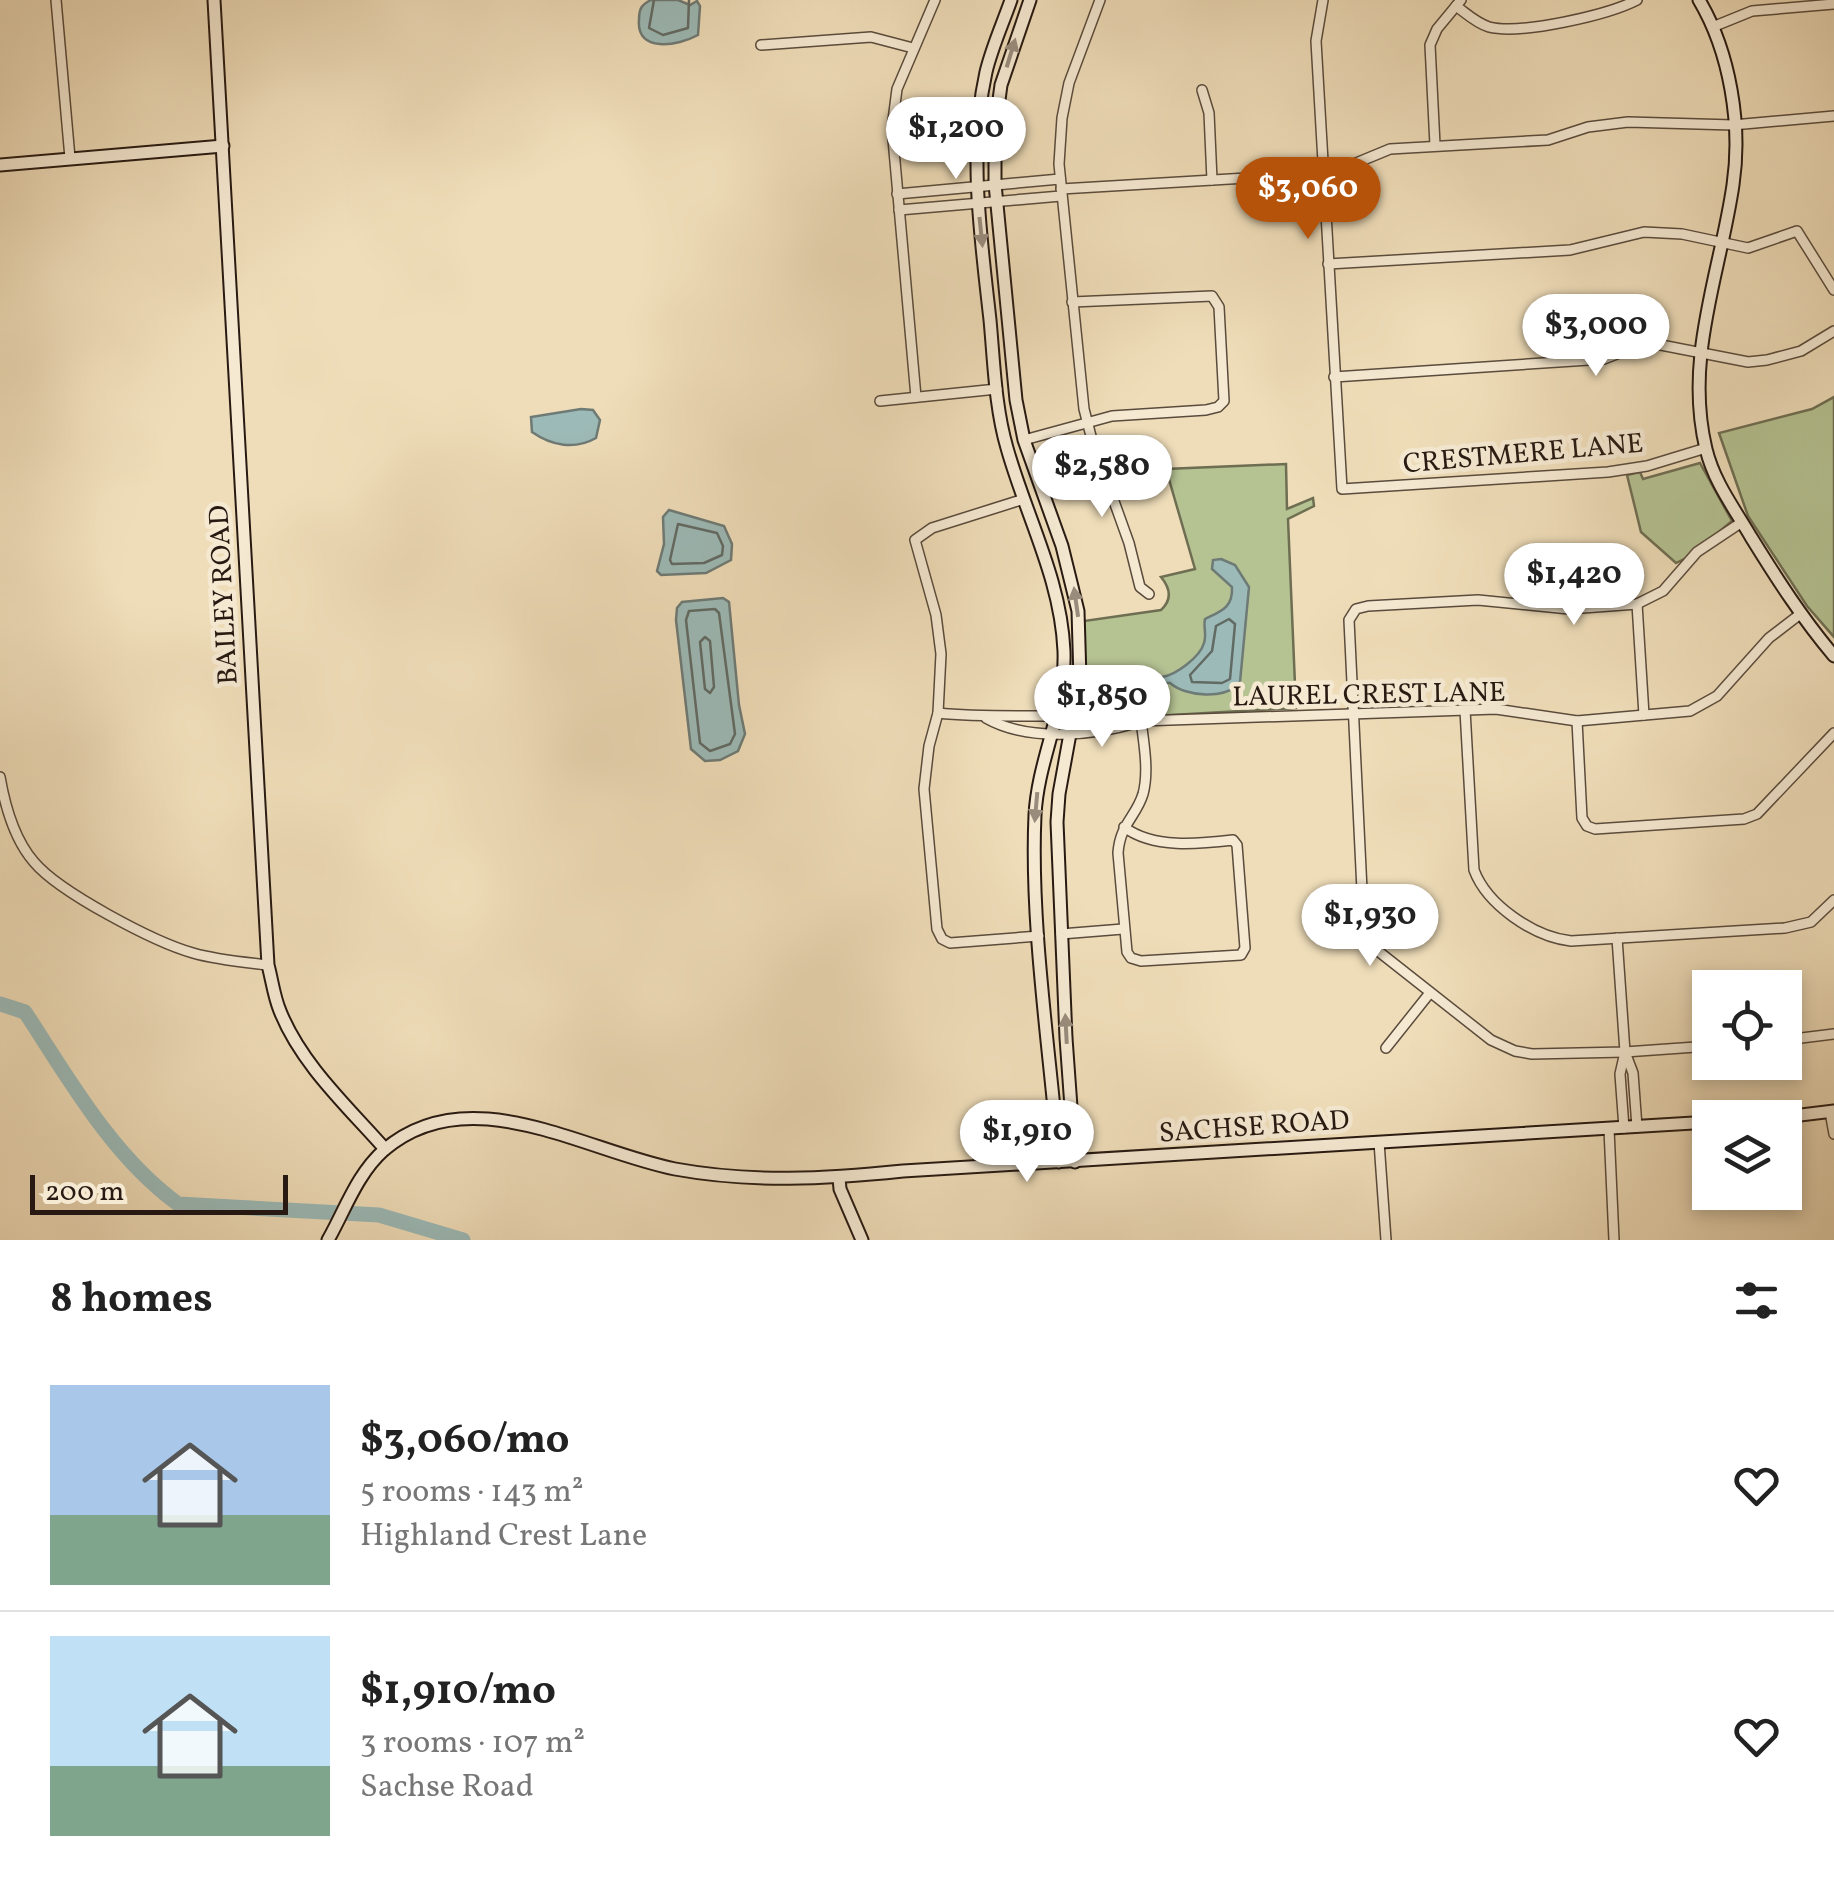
<!DOCTYPE html>
<html lang="en">
<head>
<meta charset="utf-8">
<style>
  body { margin:0; font-family:Vollkorn,serif; background:#f2f2f2; color:#222; height:100vh; display:flex; flex-direction:column; font-size:38px; white-space:nowrap }
  * { box-sizing:border-box; margin:0 }
  p { font-size:32px; color:#767676 }
  .icon { flex:none; width:55px; height:55px; fill:none; stroke:currentColor; stroke-width:2; stroke-linecap:round; stroke-linejoin:round }
  .map { position:relative; height:1240px; overflow:hidden }
  .details { display:flex; flex-direction:column; background:#fff; flex:1 }
  .details>* { flex:none }
  .tools { position:absolute; left:1692px; top:970px; display:grid; gap:20px }
  .tools a { display:grid; place-items:center; width:110px; height:110px; border-radius:0px; background:#fff; box-shadow:0 5px 15px #0003; font-size:50px }
  .scale { position:absolute; left:30px; bottom:25px; width:258px; box-sizing:border-box; padding-left:10px; border:5px solid #281a12; border-top:0; font-size:28px; line-height:35px; white-space:nowrap; color:#281a12; -webkit-text-stroke:8px #f5e9d2; paint-order:stroke }
  .price { position:absolute; translate:-50% -85px; padding:0 22px; border-radius:35px; background:#fff; color:#222; font-size:32px; line-height:65px; filter:drop-shadow(0 2px 5px #0008) }
  .price::after { content:''; position:absolute; left:50%; top:60px; width:30px; height:22px; margin-left:-15px; background:inherit; clip-path:polygon(0 0,100% 0,50% 100%) }
  .price.selected { background:#b45309; color:#fff }
  ul { padding:0; list-style:none }
  li { display:flex; align-items:center; gap:30px; height:250px; padding:0 50px }
  li+li { border-top:2px solid #e0e0e0 }
  li span { display:grid; place-items:center; flex:none; width:280px; height:200px; border-radius:0px; color:#555 }
  li>.icon { margin-inline-start:auto }
  span .icon { width:120px; height:120px; fill:#fffc; stroke-width:1 }
  li b { font-size:42px }
  h2 { display:flex; justify-content:space-between; align-items:center; height:120px; padding:0 50px; font-size:42px }
  .map>svg:first-child { display:block }
  .green { fill:#b5c292; stroke:#6e6e52; stroke-width:2.5 }
  .water { fill:#9cbab7; stroke:#6e7a75; stroke-width:2.5 }
  .lines { fill:none; stroke-linecap:round; stroke-linejoin:round }
  .shore { stroke:#626a64; stroke-width:2.5 }
  .river { stroke:#9cbab7; stroke-width:15 }
  .street-casing { stroke:#5a4b3c; stroke-width:12 }
  .secondary-casing { stroke:#281a12; stroke-width:15 }
  .street { stroke:#f5e9d2; stroke-width:9 }
  .secondary { stroke:#f5e9d2; stroke-width:11 }
  .oneway { fill:#998c7c }
  .labels { text-anchor:middle; stroke-width:9; stroke-linejoin:round; paint-order:stroke }
  .street-label { font-size:28px; fill:#281a12; stroke:#f5e9d2 }
</style>
</head>
<body>
<div class="map">
<svg width="1834" height="1240" viewBox="0 0 1834 1240">
  <rect width="100%" height="100%" fill="#efddb9"/>
  <filter id="stains"><feTurbulence type="fractalNoise" baseFrequency=".002" numOctaves="4"/><feColorMatrix values="0 0 0 0 .2 0 0 0 0 .09 0 0 0 0 .02 0 0 0 .5 -.17"/></filter>
  <radialGradient id="worn" r=".72"><stop offset=".6" stop-color="#630" stop-opacity="0"/><stop offset="1" stop-color="#630" stop-opacity=".3"/></radialGradient>
  <g class="green">
    <polygon points="1834,397 1834,637 1807,606 1748,516 1719,433 1812,409"/>
    <polygon points="1700,463 1732,521 1690,556 1676,563 1641,532 1627,475 1640,472 1643,479"/>
    <path d="M1286,464l1,45 26,-11 1,8 -26,13 8,189 -160,9 -51,-6 -1,-90 77,-11c11,-10 10,-21 0,-33l34,-8 -29,-100z"/>
  </g>
  <g class="water">
    <path d="M651,0h27l12,5 7,-4 3,5 -2,29c-20,11 -62,18 -59,-15 0,-11 2,-15 12,-20z"/>
    <path d="M581,409l12,1 7,10 -4,18c-21,12 -44,8 -64,-6l-1,-15z"/>
    <polygon points="669,510 724,526 732,544 731,560 706,573 661,575 657,571 664,544 663,517"/>
    <path d="M1221,559l14,6 14,22 -9,95c-14,18 -54,15 -70,1h-7l-1,-6c14,-2 38,-20 42,-34 3,-9 -1,-16 1,-24 16,-8 28,-11 27,-32l-20,-18 1,-9z"/>
    <polygon points="723,598 729,602 739,705 745,734 738,751 720,760 705,761 691,749 676,620 677,608 682,602"/>
  </g>
  <g class="lines">
    <g class="shore">
      <polyline points="654,0 649,28 663,35 688,28 689,0"/>
      <polygon points="678,524 717,533 723,546 722,555 704,563 672,564 670,560"/>
      <polygon points="715,609 719,613 735,734 730,744 710,751 700,743 686,620 689,611"/>
      <polygon points="1229,619 1235,624 1230,679 1222,683 1192,682 1190,675 1212,651 1216,626"/>
      <polygon points="705,637 710,641 714,687 710,693 705,689 700,642"/>
    </g>
    <path class="river" d="M0,1004l25,8c44,67 87,144 153,192l201,11 84,25"/>
    <g class="street-casing">
      <g id="street">
        <polyline points="56,0 70,158"/>
        <polyline points="1100,0 1069,83 1062,118 1059,164 1084,409 1092,440 1129,543 1140,587 1149,594"/>
        <polyline points="1323,0 1316,41 1342,489 1608,472 1647,466 1706,448"/>
        <path d="M1456,6c11,8 20,17 33,21 32,8 119,-12 148,-27"/>
        <polyline points="1715,26 1752,11 1834,4"/>
        <polyline points="761,45 871,37 913,48"/>
        <polyline points="1202,90 1209,113 1212,180"/>
        <polyline points="1435,145 1430,45 1437,29 1461,0"/>
        <polyline points="1061,189 1332,173 1390,149 1548,140 1588,127 1628,122 1733,125 1834,116"/>
        <polyline points="897,194 1060,179"/>
        <polyline points="899,210 1061,196"/>
        <polyline points="1328,264 1570,250 1644,232 1682,234 1748,248 1797,231 1834,290"/>
        <polyline points="1334,377 1604,359 1640,345 1661,345 1748,362 1767,360 1801,351 1834,331"/>
        <polyline points="916,397 892,128 897,89 935,0"/>
        <polyline points="880,401 997,389"/>
        <polyline points="1024,440 1112,416 1206,410 1218,407 1224,401 1219,307 1212,296 1072,302"/>
        <polyline points="1024,499 932,528 915,540 936,615 941,654 938,713 929,746 924,789 937,929 942,939 950,943 1039,936"/>
        <polyline points="1637,604 1644,715"/>
        <path d="M1465,710l9,160c13,35 60,67 97,71l214,-13 26,-6 23,-22"/>
        <path d="M938,713c67,7 135,-2 203,8l355,-12 81,12 113,-10 27,-15 52,-58 30,-23"/>
        <path d="M986,718c42,24 108,18 153,4"/>
        <polyline points="1577,721 1582,818 1587,826 1595,829 1744,819 1757,814 1834,733"/>
        <path d="M0,777c5,29 14,62 34,85 25,30 120,80 159,91 24,7 50,9 75,12"/>
        <path d="M1124,827c29,22 75,17 109,13l4,5 8,103 -4,7 -100,6 -10,-3 -4,-6 -9,-99c2,-29 18,-36 25,-59 6,-22 1,-50 -2,-73"/>
        <polyline points="1061,934 1123,929"/>
        <polyline points="1617,938 1625,1052 1620,1074 1624,1128"/>
        <polyline points="1785,1040 1834,1034"/>
        <polyline points="1710,1046 1625,1052 1532,1054 1515,1051 1491,1040 1378,951 1366,934 1363,911 1349,620 1356,609 1368,606 1478,600 1569,609 1637,604 1663,591 1697,552 1742,522"/>
        <polyline points="1386,1048 1429,994"/>
        <polyline points="1625,1052 1633,1073 1637,1127"/>
        <polyline points="1830,1112 1834,1134"/>
        <polyline points="1609,1129 1614,1240"/>
        <polyline points="1379,1142 1386,1240"/>
      </g>
    </g>
    <g class="secondary-casing">
      <g id="secondary">
        <path d="M214,0l54,965c4,15 6,32 12,46 21,53 68,96 105,138"/>
        <path d="M1011,0c-8,23 -19,47 -25,72 -18,81 -5,166 4,248 4,42 5,87 17,128 19,68 54,131 57,203 2,61 -26,107 -29,164 -5,110 15,236 24,347"/>
        <polyline points="1030,0 1001,85 995,129 995,184 1016,400 1024,440 1062,546 1078,611 1080,679 1059,794 1057,822 1066,1038 1075,1162"/>
        <path d="M1699,0c31,52 43,125 34,185 -13,89 -49,173 -27,264 8,33 28,59 45,88 26,42 51,81 83,119"/>
        <polyline points="0,165 223,146"/>
        <polyline points="1776,1118 1834,1111"/>
        <polyline points="839,1178 840,1189 862,1240"/>
        <path d="M328,1240c17,-30 29,-66 56,-90 85,-73 200,1 291,19 77,14 151,10 228,2l807,-49"/>
      </g>
    </g>
    <use href="#street" class="street"/>
    <use href="#secondary" class="secondary"/>
  </g>
  <defs><path id="oneway-solid" d="M-6-.8H1V-3.2L6.5 0L1 3.2V.8H-6Z" transform="scale(2.5)"/></defs>
  <g class="oneway">
    <use href="#oneway-solid" transform="translate(1011 53) rotate(-73)"/>
    <use href="#oneway-solid" transform="translate(981 232) rotate(84)"/>
    <use href="#oneway-solid" transform="translate(1076 602) rotate(-98)"/>
    <use href="#oneway-solid" transform="translate(1036 807) rotate(95)"/>
    <use href="#oneway-solid" transform="translate(1066 1029) rotate(-93)"/>
  </g>
  <g class="labels">
    <g class="street-label">
      <text transform="translate(1523 452) rotate(-5)" y="10">CRESTMERE LANE</text>
      <text transform="translate(222 595) rotate(-93)" y="10">BAILEY ROAD</text>
      <text transform="translate(1369 693) rotate(-1)" y="10">LAUREL CREST LANE</text>
      <text transform="translate(1254 1125) rotate(-4)" y="10">SACHSE ROAD</text>
    </g>
  </g>
  <rect width="100%" height="100%" filter="url(#stains)"/>
  <rect width="100%" height="100%" fill="url(#worn)"/>
</svg>
<div class="tools">
<a><svg class="icon" aria-label="locate" viewBox="0 0 24 24"><circle cx="12" cy="12" r="6"/><path d="M12 2v4M12 18v4M2 12h4M18 12h4"/></svg></a>
<a><svg class="icon" aria-label="layers" viewBox="0 0 24 24"><path d="M12 4l9 5-9 5-9-5zM3 14l9 5 9-5"/></svg></a>
</div>
<div class="scale">200 m</div>
<b class="price" style="left:956px;top:182px">$1,200</b>
<b class="price selected" style="left:1308px;top:242px">$3,060</b>
<b class="price" style="left:1596px;top:379px">$3,000</b>
<b class="price" style="left:1102px;top:520px">$2,580</b>
<b class="price" style="left:1574px;top:628px">$1,420</b>
<b class="price" style="left:1102px;top:750px">$1,850</b>
<b class="price" style="left:1370px;top:969px">$1,930</b>
<b class="price" style="left:1027px;top:1185px">$1,910</b>
</div>
<section class="details">
<h2>8 homes<svg class="icon" aria-label="filters" viewBox="0 0 24 24"><path d="M4 7h16M4 17h16"/><circle cx="9" cy="7" r="2"/><circle cx="15" cy="17" r="2"/></svg></h2>
<ul>
<li><span style="background:linear-gradient(#a9c7e8 65%,#7fa58c 0)"><svg class="icon" aria-label="home" viewBox="0 0 24 24"><path d="M3 11l9-7 9 7M6 9v11h12V9"/></svg></span><div><b>$3,060/mo</b><p>5 rooms · 143 m²</p><p>Highland Crest Lane</p></div><svg class="icon" aria-label="heart" viewBox="0 0 24 24"><path d="M12 20l-8-8c-3-5 5-10 8-4 3-6 11-1 8 4z"/></svg></li>
<li><span style="background:linear-gradient(#bfe0f5 65%,#7fa58c 0)"><svg class="icon" aria-label="home" viewBox="0 0 24 24"><path d="M3 11l9-7 9 7M6 9v11h12V9"/></svg></span><div><b>$1,910/mo</b><p>3 rooms · 107 m²</p><p>Sachse Road</p></div><svg class="icon" aria-label="heart" viewBox="0 0 24 24"><path d="M12 20l-8-8c-3-5 5-10 8-4 3-6 11-1 8 4z"/></svg></li>
</ul>
</section>
</body>
</html>
